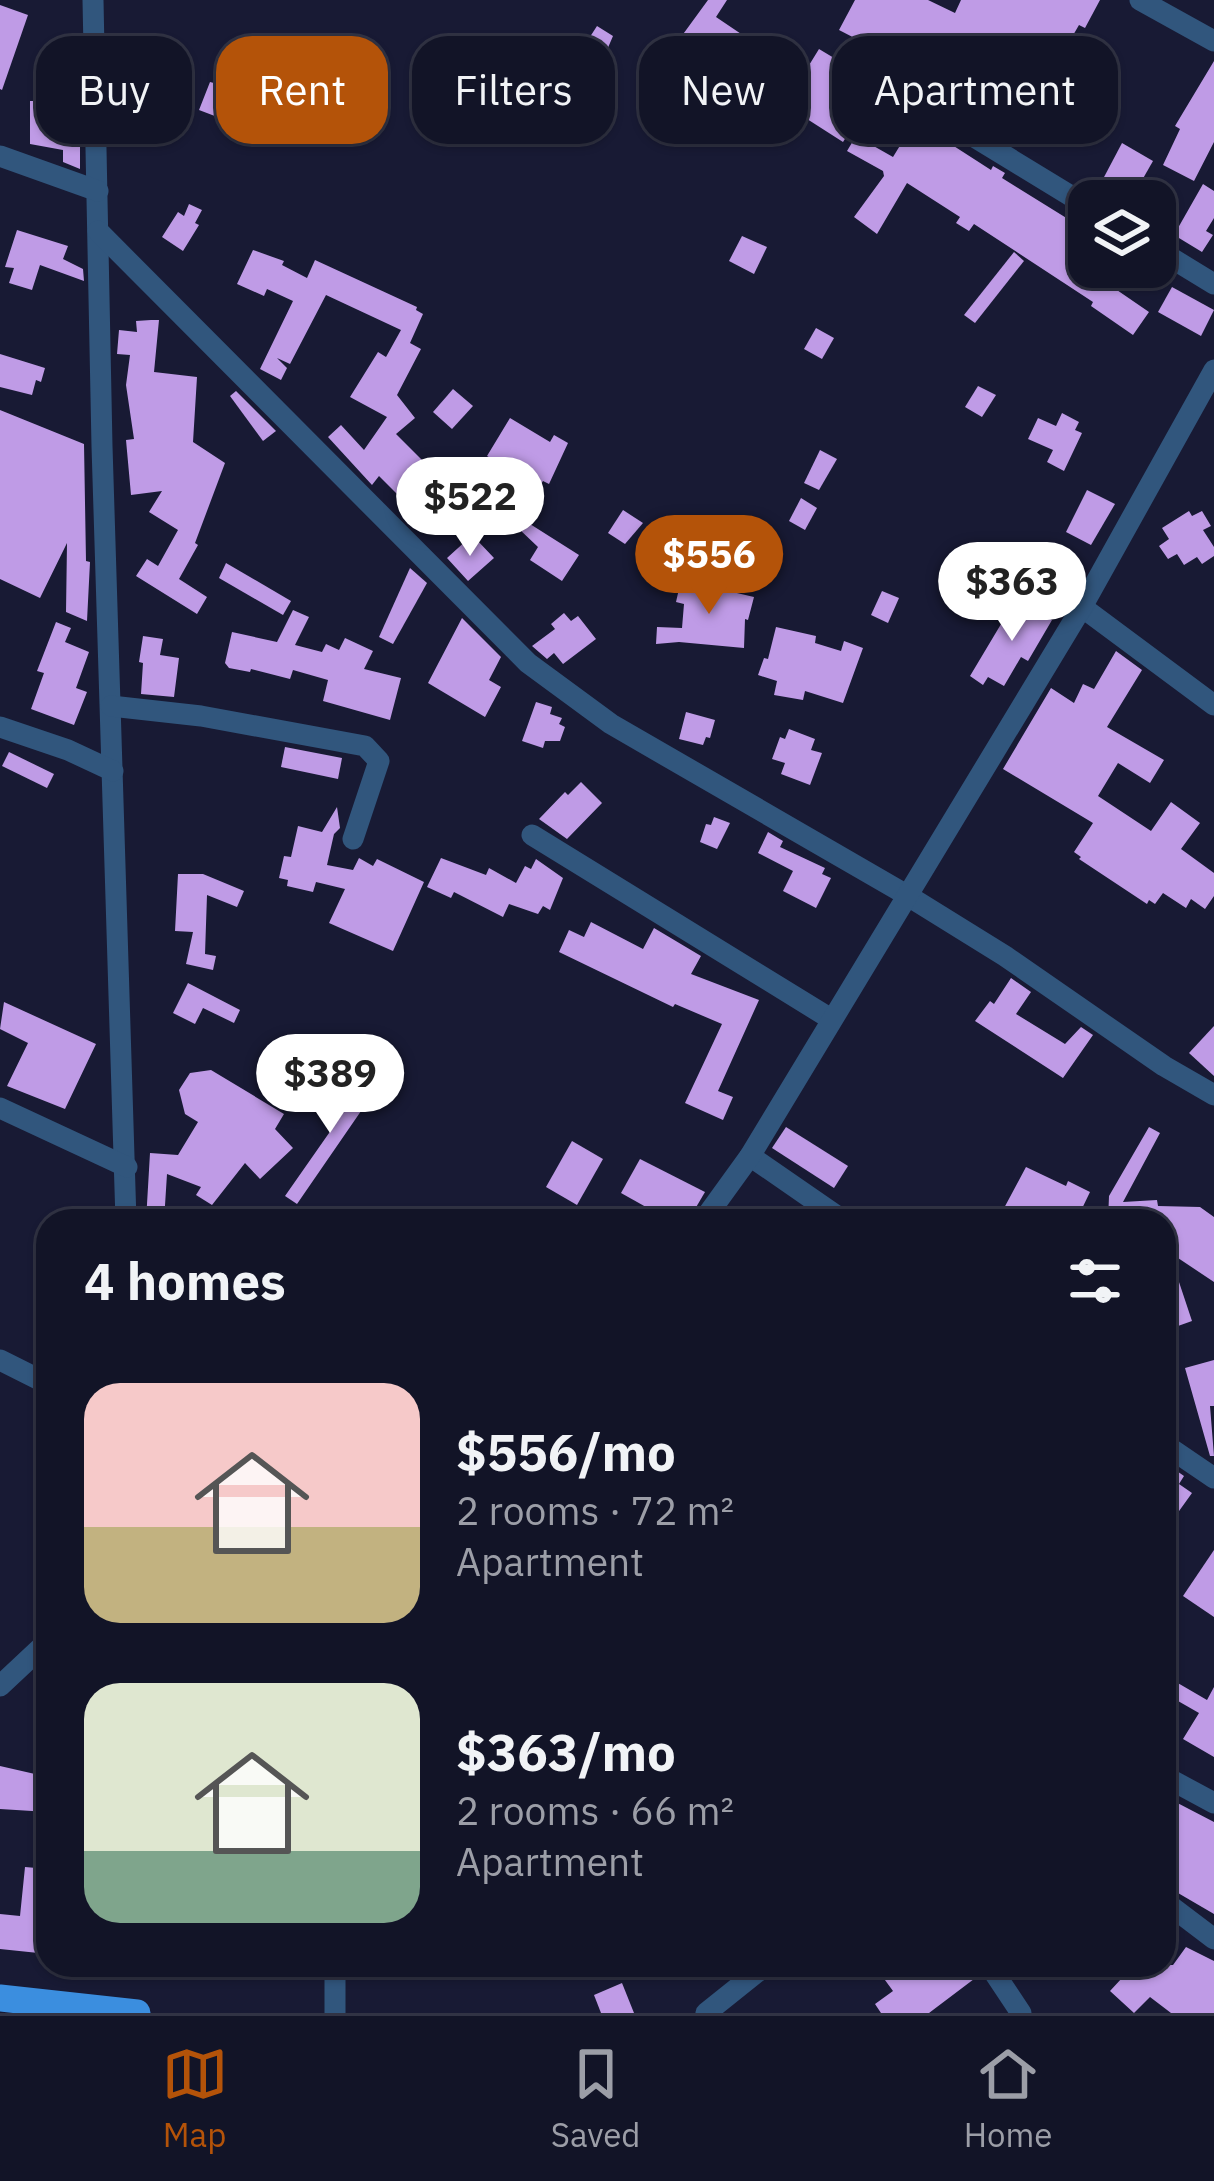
<!DOCTYPE html>
<html lang="en">
<head>
<meta charset="utf-8">
<style>
  body { margin:0; font-family:"IBM Plex Sans",sans-serif; background:#1b1d2f; color:#f1f3f6; height:100vh; display:flex; flex-direction:column; font-size:45px; white-space:nowrap }
  * { box-sizing:border-box; margin:0 }
  p { font-size:39px; color:#9c9ea7 }
  .icon { flex:none; width:66px; height:66px; fill:none; stroke:currentColor; stroke-width:2; stroke-linecap:round; stroke-linejoin:round }
  .map { position:relative; flex:1; overflow:hidden }
  .details { position:absolute; left:36px; top:1209px; width:1140px; height:768px; display:flex; flex-direction:column; background:#121427; border-radius:36px; box-shadow:0 3px 9px #0004,0 0 0 3px #313344 }
  .details>* { flex:none }
  .top-card { position:absolute; left:36px; top:36px; width:1143px; height:108px; display:flex; gap:24px }
  .fabs { position:absolute; left:1068px; top:180px; display:grid; gap:24px }
  .fabs a { display:grid; place-items:center; width:108px; height:108px; border-radius:24px; background:#121427; box-shadow:0 3px 9px #0004,0 0 0 3px #313344; font-size:60px }
  .price { position:absolute; translate:-50% -102px; padding:0 27px; border-radius:42px; background:#fff; color:#222; font-size:39px; line-height:78px; filter:drop-shadow(0 3px 6px #0008) }
  .price::after { content:''; position:absolute; left:50%; top:72px; width:36px; height:27px; margin-left:-18px; background:inherit; clip-path:polygon(0 0,100% 0,50% 100%) }
  .price.on { background:#b45309; color:#fff }
  ul { padding:0; list-style:none }
  li { display:flex; align-items:center; gap:36px; height:300px; padding:0 48px }
  li span { display:grid; place-items:center; flex:none; width:336px; height:240px; border-radius:36px; color:#555 }
  li>.icon { margin-inline-start:auto }
  span .icon { width:144px; height:144px; fill:#fffc; stroke-width:1 }
  li b { font-size:51px }
  h2 { display:flex; justify-content:space-between; align-items:center; height:144px; padding:0 48px; font-size:51px }
  .tag { padding:0 42px; border-radius:36px; background:#121427; box-shadow:0 3px 9px #0004,0 0 0 3px #313344; font-size:42px; line-height:108px }
  .tag.on { background:#b45309; color:#fff }
  .menu { display:flex; justify-content:space-around; align-items:center; height:168px; border-top:3px solid #313344; background:#121427; font-size:33px; color:#9c9ea7 }
  .menu a { display:grid; justify-items:center; gap:6px }
  .menu .on { color:#b45309 }
  .map>svg:first-child { display:block }
  .building { fill:#bf9be6 }
  .lines { fill:none; stroke-linecap:round; stroke-linejoin:round }
  .minor { stroke:#31567d; stroke-width:21 }
  .major { stroke:#3b8edf; stroke-width:27 }
</style>
</head>
<body>
<div class="map">
<svg width="1214" height="2013" viewBox="0 0 1214 2013">
  <rect width="100%" height="100%" fill="#181a34"/>
  <g class="building">
    <polygon points="708,0 727,0 716,17 753,42 717,43 780,84 791,68 803,75 819,49 854,70 868,45 839,30 855,0 928,0 955,13 961,0 1100,0 1085,28 1079,25 1065,49 1088,65 1091,61 1104,69 1092,89 1085,84 1077,99 1069,95 1053,124 1058,126 1048,145 1025,132 1051,85 1046,83 1056,65 1017,43 1001,39 985,68 992,72 973,100 957,92 954,97 892,62 889,67 870,63 861,78 874,93 843,142 768,94 765,98 746,86 732,112 720,105 723,100 715,95 727,73 681,37"/>
    <polygon points="0,5 28,15 2,90 0,89"/>
    <polygon points="597,26 613,36 598,71 588,66 581,79 562,68 579,39 586,43"/>
    <polygon points="1214,61 1214,142 1194,181 1163,165 1180,129 1175,126"/>
    <polygon points="35,79 67,79 71,123 80,122 80,169 63,162 63,150 30,144 30,101 35,101"/>
    <polygon points="210,82 241,90 231,116 222,112 220,118 199,110"/>
    <polygon points="915,121 991,170 993,166 1005,173 1002,178 1089,232 1089,267 1128,267 1114,288 1149,312 1133,335 1091,306 1093,302 974,224 969,231 956,223 960,217 907,183 877,234 854,217 884,176 883,171 847,151 856,136 893,157"/>
    <polygon points="1122,143 1153,161 1133,196 1103,179"/>
    <polygon points="1203,184 1214,191 1214,218 1206,231 1213,235 1202,252 1174,235"/>
    <polygon points="189,204 202,210 195,223 199,225 183,251 162,237 178,212 184,216"/>
    <polygon points="17,230 68,246 63,259 83,269 84,281 40,265 32,290 9,283 14,268 5,267"/>
    <polygon points="742,236 767,247 754,274 729,261"/>
    <polygon points="253,250 284,261 282,265 307,278 315,260 417,307 416,310 423,314 410,343 421,349 397,395 415,418 396,434 448,486 419,516 379,476 372,485 328,437 341,425 364,450 387,417 350,397 378,352 386,357 401,330 326,295 290,364 277,358 287,368 281,380 260,369 293,301 267,289 264,296 237,284"/>
    <polygon points="1014,252 1024,261 975,323 964,315"/>
    <polygon points="1172,287 1214,310 1201,336 1158,312"/>
    <polygon points="151,320 159,320 154,372 197,377 193,442 225,463 195,543 198,545 179,579 207,597 197,614 136,576 147,559 158,566 178,530 149,512 162,491 131,495 126,440 134,439 126,385 130,355 117,354 119,330 137,332 136,321"/>
    <polygon points="816,328 834,338 822,359 804,349"/>
    <polygon points="0,354 45,368 41,382 36,380 32,395 0,387"/>
    <polygon points="978,386 996,395 982,417 965,407"/>
    <polygon points="453,389 473,406 452,429 433,412"/>
    <polygon points="236,391 276,431 263,441 230,396"/>
    <polygon points="0,410 84,444 86,561 90,562 87,621 66,612 67,543 40,598 0,579"/>
    <polygon points="1062,413 1079,422 1075,430 1082,433 1064,471 1047,462 1053,450 1028,439 1038,418 1056,426"/>
    <polygon points="510,418 550,442 554,435 568,443 549,484 543,481 539,487 487,456"/>
    <polygon points="820,450 837,459 819,490 804,483"/>
    <polygon points="490,473 536,517 530,524 579,555 562,581 530,560 538,547 476,488"/>
    <polygon points="1087,490 1115,504 1091,545 1066,532"/>
    <polygon points="801,498 817,508 805,530 789,521"/>
    <polygon points="623,510 643,523 625,544 608,533"/>
    <polygon points="1189,511 1192,516 1202,511 1211,526 1203,530 1214,547 1214,556 1202,564 1197,557 1184,565 1177,554 1168,559 1159,546 1169,539 1162,528"/>
    <polygon points="468,539 471,543 476,539 494,558 468,581 447,558"/>
    <polygon points="226,563 291,601 283,615 219,578"/>
    <polygon points="410,568 427,583 393,644 379,637"/>
    <polygon points="681,580 754,597 748,620 745,619 744,648 679,642 656,644 657,627 682,628 684,604 676,602"/>
    <polygon points="882,591 899,598 888,623 871,615"/>
    <polygon points="1016,599 1052,620 1028,661 1021,657 1004,686 988,677 983,685 970,676"/>
    <polygon points="293,610 309,617 295,645 322,652 326,644 339,650 345,638 373,651 364,669 401,678 390,720 323,701 328,680 293,670 290,679 251,669 250,672 229,668 225,663 232,632 277,642"/>
    <polygon points="564,613 571,621 578,616 596,639 563,664 554,653 547,659 532,646 555,629 551,624"/>
    <polygon points="462,618 501,657 489,680 501,687 485,717 428,683"/>
    <polygon points="56,622 71,628 65,642 89,652 76,688 87,692 74,725 31,709 44,673 37,671"/>
    <polygon points="776,627 816,636 815,643 841,651 844,641 863,648 843,703 805,691 803,700 774,695 777,681 758,675 764,658 768,659"/>
    <polygon points="143,636 163,639 160,655 179,658 174,697 141,694 143,663 139,662"/>
    <polygon points="1116,651 1142,670 1107,727 1164,760 1150,783 1118,763 1098,796 1151,831 1171,802 1200,823 1181,849 1214,873 1214,896 1205,909 1191,899 1186,908 1163,893 1155,904 1149,900 1147,904 1079,859 1081,857 1074,852 1093,823 1003,769 1051,688 1074,703 1083,684 1094,689"/>
    <polygon points="536,702 552,707 550,714 562,718 559,724 565,727 560,741 545,741 543,748 522,741"/>
    <polygon points="686,712 715,720 710,738 706,737 703,745 679,739"/>
    <polygon points="789,729 815,739 811,750 822,753 810,785 781,774 785,763 772,759 780,737 785,739"/>
    <polygon points="285,747 342,758 338,779 281,767"/>
    <polygon points="9,752 54,774 47,788 2,766"/>
    <polygon points="581,782 602,803 567,839 539,819 565,792 568,795"/>
    <polygon points="337,807 340,828 334,834 327,865 353,870 359,858 373,866 377,859 424,882 393,951 329,923 345,889 316,882 313,892 287,886 288,880 279,878 284,856 291,857 298,826 322,832"/>
    <polygon points="714,817 730,823 717,849 700,842 706,824 711,825"/>
    <polygon points="768,832 783,841 780,847 825,868 822,874 831,878 816,908 783,891 793,871 758,853"/>
    <polygon points="441,858 486,875 489,868 516,883 525,866 531,869 536,859 563,878 550,910 543,906 538,914 509,904 503,917 454,892 451,898 427,887"/>
    <polygon points="178,874 203,874 244,891 237,907 207,895 205,954 216,956 213,970 186,964 193,932 175,931"/>
    <polygon points="591,922 643,949 654,928 701,956 691,974 759,1000 718,1091 733,1097 723,1120 685,1103 722,1024 675,1004 673,1007 559,952 569,930 584,937"/>
    <polygon points="1011,978 1031,992 1016,1014 1065,1044 1081,1027 1093,1035 1063,1078 975,1021 990,1001 994,1004"/>
    <polygon points="188,983 240,1010 234,1023 203,1008 195,1024 173,1013"/>
    <polygon points="4,1002 96,1044 65,1109 7,1086 28,1043 0,1029"/>
    <polygon points="1214,1026 1214,1076 1189,1053"/>
    <polygon points="287,1049 329,1077 315,1098 273,1071"/>
    <polygon points="211,1070 284,1114 275,1129 293,1148 260,1179 245,1163 212,1205 196,1195 201,1187 167,1174 164,1221 146,1221 150,1153 178,1155 198,1122 185,1114 179,1090 190,1073"/>
    <polygon points="336,1074 370,1098 297,1204 285,1196 350,1103 327,1087"/>
    <polygon points="786,1127 848,1166 834,1188 772,1148"/>
    <polygon points="1149,1127 1160,1133 1123,1202 1157,1200 1158,1206 1200,1207 1214,1217 1214,1282 1169,1252 1192,1321 1164,1331 1164,1221 1108,1221 1109,1196"/>
    <polygon points="572,1141 603,1159 577,1205 546,1187"/>
    <polygon points="640,1159 705,1192 688,1221 671,1221 621,1193"/>
    <polygon points="1026,1167 1066,1186 1068,1181 1090,1192 1076,1221 1023,1221 1003,1210"/>
    <polygon points="1214,1360 1214,1406 1210,1406 1214,1456 1210,1456 1185,1368"/>
    <polygon points="1164,1462 1184,1476 1179,1484 1192,1493 1164,1532"/>
    <polygon points="1214,1550 1214,1617 1183,1596"/>
    <polygon points="1164,1675 1207,1700 1214,1687 1214,1757 1183,1739 1199,1713 1164,1693"/>
    <polygon points="0,1766 48,1777 48,1812 0,1809"/>
    <polygon points="1164,1796 1214,1822 1214,1914 1166,1886 1179,1863 1164,1854"/>
    <polygon points="25,1867 48,1869 48,1954 0,1949 0,1914 20,1916"/>
    <polygon points="1186,1947 1214,1961 1214,2013 1171,2013 1150,1997 1134,2013 1110,1991 1134,1965 1173,1965"/>
    <polygon points="874,1965 974,1965 978,1976 929,2013 881,2013 875,2004 893,1991"/>
    <polygon points="622,1983 634,2013 601,2013 594,1995"/>
  </g>
  <g class="lines">
    <g class="minor">
      <polyline points="93,0 102,446 126,1221"/>
      <polyline points="1140,0 1214,41"/>
      <polyline points="876,77 1089,207"/>
      <polyline points="0,156 98,191"/>
      <polyline points="98,231 528,663 611,724 905,894 1005,956 1164,1066 1214,1095"/>
      <polyline points="1155,248 1214,284"/>
      <polyline points="1082,607 1214,705"/>
      <polyline points="111,706 201,716 365,746 379,761 353,839"/>
      <polyline points="0,727 68,750 113,771"/>
      <polyline points="532,835 831,1019"/>
      <polyline points="0,1108 127,1167"/>
      <polyline points="750,1156 844,1221"/>
      <polyline points="703,1221 750,1156 1082,607 1214,370"/>
      <polyline points="0,1360 48,1384"/>
      <polyline points="1164,1444 1214,1478"/>
      <polyline points="0,1686 48,1641"/>
      <polyline points="1164,1776 1214,1803"/>
      <polyline points="1164,1901 1214,1939"/>
      <polyline points="335,1965 335,2013"/>
      <polyline points="989,1965 1021,2013"/>
      <polyline points="706,2013 766,1965"/>
    </g>
    <polyline class="major" points="0,1998 137,2013"/>
  </g>
</svg>
<div class="fabs">
<a><svg class="icon" aria-label="layers" viewBox="0 0 24 24"><path d="M12 4l9 5-9 5-9-5zM3 14l9 5 9-5"/></svg></a>
</div>
<b class="price" style="left:470px;top:559px">$522</b>
<b class="price on" style="left:709px;top:617px">$556</b>
<b class="price" style="left:1012px;top:644px">$363</b>
<b class="price" style="left:330px;top:1136px">$389</b>
<div class="top-card">
<a class="tag">Buy</a>
<a class="tag on">Rent</a>
<a class="tag">Filters</a>
<a class="tag">New</a>
<a class="tag">Apartment</a>
</div>
<section class="details">
<h2>4 homes<svg class="icon" aria-label="filters" viewBox="0 0 24 24"><path d="M4 7h16M4 17h16"/><circle cx="9" cy="7" r="2"/><circle cx="15" cy="17" r="2"/></svg></h2>
<ul>
<li><span style="background:linear-gradient(#f6c9c9 60%,#c2b280 0)"><svg class="icon" aria-label="home" viewBox="0 0 24 24"><path d="M3 11l9-7 9 7M6 9v11h12V9"/></svg></span><div><b>$556/mo</b><p>2 rooms · 72 m²</p><p>Apartment</p></div></li>
<li><span style="background:linear-gradient(#dfe7d0 70%,#7fa58c 0)"><svg class="icon" aria-label="home" viewBox="0 0 24 24"><path d="M3 11l9-7 9 7M6 9v11h12V9"/></svg></span><div><b>$363/mo</b><p>2 rooms · 66 m²</p><p>Apartment</p></div></li>
</ul>
</section>
</div>
<nav class="menu">
<a class="on"><svg class="icon" aria-label="map" viewBox="0 0 24 24"><path d="M3 6l6-2 6 2 6-2v14l-6 2-6-2-6 2zM9 4v14M15 6v14"/></svg>Map</a>
<a><svg class="icon" aria-label="saved" viewBox="0 0 24 24"><path d="M7 4h10v16l-5-4-5 4z"/></svg>Saved</a>
<a><svg class="icon" aria-label="home" viewBox="0 0 24 24"><path d="M3 11l9-7 9 7M6 9v11h12V9"/></svg>Home</a>
</nav>
</body>
</html>
